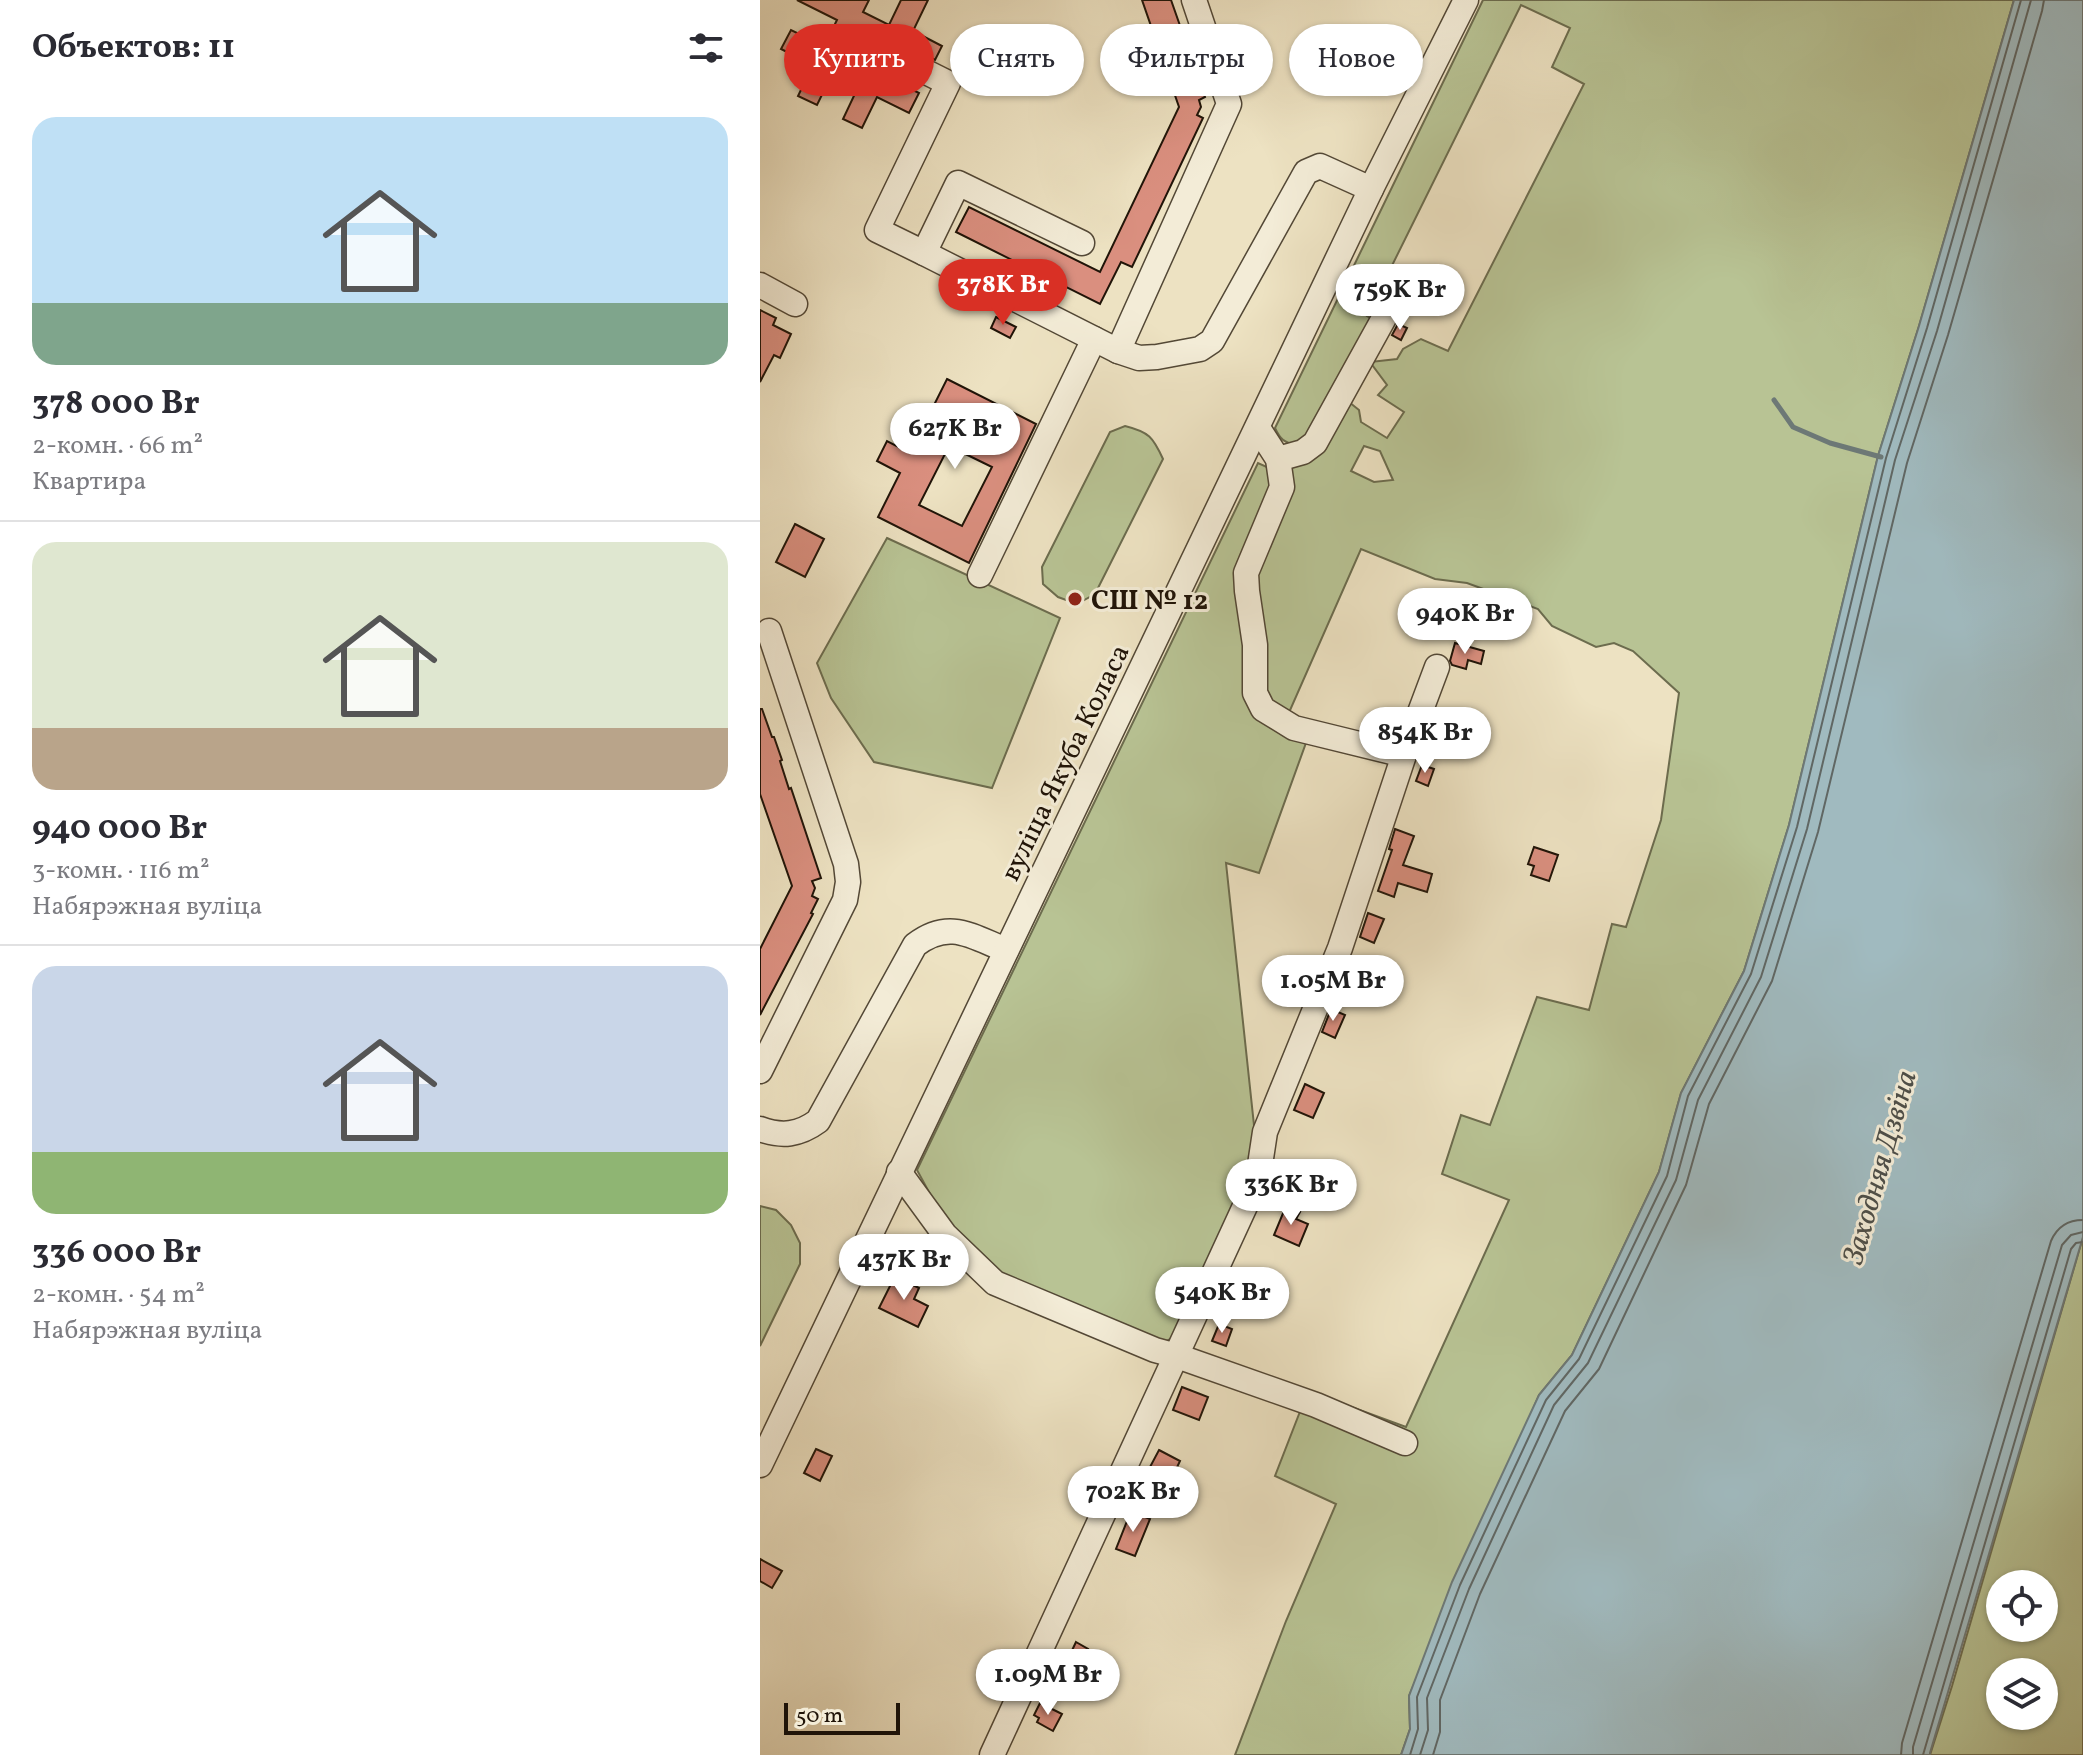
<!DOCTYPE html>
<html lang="ru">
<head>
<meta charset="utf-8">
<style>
  body { margin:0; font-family:Vollkorn,serif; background:#f2f2f3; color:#2b2b33; height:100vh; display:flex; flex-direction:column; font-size:30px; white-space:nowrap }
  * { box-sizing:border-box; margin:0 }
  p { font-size:26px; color:#7c7c81 }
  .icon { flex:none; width:44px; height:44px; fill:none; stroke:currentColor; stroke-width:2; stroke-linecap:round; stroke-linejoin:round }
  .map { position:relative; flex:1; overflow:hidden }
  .sheet { display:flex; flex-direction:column; background:#fff; width:760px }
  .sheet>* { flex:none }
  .guide { position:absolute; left:24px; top:24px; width:760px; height:72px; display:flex; gap:16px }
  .controls { position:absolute; left:1226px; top:1570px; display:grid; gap:16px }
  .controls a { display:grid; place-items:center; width:72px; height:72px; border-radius:50%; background:#fff; box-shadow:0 2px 6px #0004; font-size:40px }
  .scale { position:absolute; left:24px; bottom:20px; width:116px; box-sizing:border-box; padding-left:8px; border:4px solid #201408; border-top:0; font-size:22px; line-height:28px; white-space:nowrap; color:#201408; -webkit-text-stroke:6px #f3ecd7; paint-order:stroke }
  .price { position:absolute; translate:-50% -68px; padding:0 18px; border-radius:28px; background:#fff; color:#222; font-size:26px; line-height:52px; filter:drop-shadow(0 2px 4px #0008) }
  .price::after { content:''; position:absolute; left:50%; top:48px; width:24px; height:18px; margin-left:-12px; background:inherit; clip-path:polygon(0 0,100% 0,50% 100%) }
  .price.active { background:#d93025; color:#fff }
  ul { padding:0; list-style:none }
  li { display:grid; align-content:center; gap:16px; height:424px; padding:0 32px }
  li+li { border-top:2px solid #e1e1e2 }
  li span { display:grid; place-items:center; height:248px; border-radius:24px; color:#555 }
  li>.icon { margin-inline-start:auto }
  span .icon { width:144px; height:144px; fill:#fffc; stroke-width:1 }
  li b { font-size:34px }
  h2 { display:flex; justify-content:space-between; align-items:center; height:96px; padding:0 32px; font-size:34px }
  .chip { padding:0 28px; border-radius:36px; background:#fff; box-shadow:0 2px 6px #0004; font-size:28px; line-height:72px }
  .chip.active { background:#d93025; color:#fff }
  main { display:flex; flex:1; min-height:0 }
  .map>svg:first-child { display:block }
  .green { fill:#b8c394; stroke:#6c6c4e; stroke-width:2; fill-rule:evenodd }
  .water { fill:#a0babf; stroke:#6d7876; stroke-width:2 }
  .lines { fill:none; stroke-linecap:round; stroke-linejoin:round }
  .shore { stroke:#606764; stroke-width:2 }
  .stream { stroke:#6d7876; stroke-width:5 }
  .building { fill:#da8f7f; stroke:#201408; stroke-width:2; fill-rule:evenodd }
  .minor-casing { stroke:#534836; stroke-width:27 }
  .minor { stroke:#f3ecd7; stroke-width:24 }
  .poi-dot { fill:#8f2418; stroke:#f3ecd7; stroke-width:3 }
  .labels { text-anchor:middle; stroke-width:6; stroke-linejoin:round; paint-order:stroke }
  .poi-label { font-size:28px; font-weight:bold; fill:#201408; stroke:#f3ecd7; text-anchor:start }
  .street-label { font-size:28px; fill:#201408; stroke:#f3ecd7 }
  .water-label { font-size:30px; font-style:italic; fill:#4d4e48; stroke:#f3ecd7 }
</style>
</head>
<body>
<main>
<section class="sheet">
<h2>Объектов: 11<svg class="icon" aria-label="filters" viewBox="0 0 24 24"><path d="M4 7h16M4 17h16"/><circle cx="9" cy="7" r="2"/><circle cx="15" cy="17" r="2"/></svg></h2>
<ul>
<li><span style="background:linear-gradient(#bfe0f5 75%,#7fa58c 0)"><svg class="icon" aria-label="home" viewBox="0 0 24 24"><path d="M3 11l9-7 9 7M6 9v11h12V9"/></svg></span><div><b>378 000 Br</b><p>2-комн. · 66 m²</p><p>Квартира</p></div></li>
<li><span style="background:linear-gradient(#dfe7d0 75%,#b9a48a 0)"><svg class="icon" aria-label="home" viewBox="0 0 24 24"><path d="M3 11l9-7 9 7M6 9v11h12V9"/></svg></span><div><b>940 000 Br</b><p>3-комн. · 116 m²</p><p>Набярэжная вуліца</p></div></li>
<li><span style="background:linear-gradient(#c9d6e8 75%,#8fb573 0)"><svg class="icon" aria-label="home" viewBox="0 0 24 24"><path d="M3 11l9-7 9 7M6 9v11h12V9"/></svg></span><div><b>336 000 Br</b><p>2-комн. · 54 m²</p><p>Набярэжная вуліца</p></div></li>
</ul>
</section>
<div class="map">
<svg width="1323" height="1755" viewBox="0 0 1323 1755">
  <rect width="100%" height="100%" fill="#ede2c2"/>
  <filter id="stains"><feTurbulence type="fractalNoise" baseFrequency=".0025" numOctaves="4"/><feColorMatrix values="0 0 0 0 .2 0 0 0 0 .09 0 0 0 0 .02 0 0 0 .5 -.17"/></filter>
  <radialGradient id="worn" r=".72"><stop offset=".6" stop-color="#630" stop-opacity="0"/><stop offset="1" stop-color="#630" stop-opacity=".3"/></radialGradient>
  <g class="green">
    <path d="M723,0h531l-95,326 -41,130 -89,369 -45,146 -63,122 -22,79 -87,183 -33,40 -130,301 1,33 -9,26h-166l51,-134 50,-117 -61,-28 33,-85 98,36 103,-227 -67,-26 19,-59 29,10 47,-128 52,13 23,-86 14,3 35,-107 18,-127 -46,-42 -19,-8 -18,4 -44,-21 -14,-17 -71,-26 -32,-4 -74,-30 -74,168 24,12 -52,144 -33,-10 30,281 -7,41 -72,149 -10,7h-11l-147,-59 -60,-53 -32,-59 341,-707 31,14 -2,-14 62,-61 10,8 2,12 26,16 17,-26 -26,-17 9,-10 -17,-23 27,-3 6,-10 18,-10 27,12 136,-267 -32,-17 18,-39 -49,-23 -154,311 5,3 -58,113 -17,13c-13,-2 -17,-6 -22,-17zM604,446l16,5 13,29 -19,2 -23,-11z"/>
    <path d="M365,426c24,6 28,11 38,33l-68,135 -18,10 -19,-7 -15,-13 -1,-17 68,-135z"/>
    <polygon points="127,538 300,618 232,788 114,762 71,698 57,663"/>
    <polygon points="0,1206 16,1210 31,1225 40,1243 40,1264 0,1346"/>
    <path d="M1323,1237v518h-153l22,-69zM1240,1584h44v44h-44zM1240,1672h44v44h-44z"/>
  </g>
  <polygon class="water" points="1254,0 1323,0 1323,1237 1170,1753 1170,1755 641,1755 650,1729 649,1696 692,1582 779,1395 812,1355 899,1172 921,1093 984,971 1029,825 1118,456 1159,326"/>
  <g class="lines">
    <g class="shore">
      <polyline points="650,1755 658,1729 657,1697 700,1585 786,1400 819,1359 907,1176 928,1096 991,974 1037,827 1126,458 1167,328 1261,0"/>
      <polyline points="660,1755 668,1730 667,1698 709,1589 794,1405 828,1363 916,1180 938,1100 1001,977 1047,829 1135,460 1177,331 1271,0"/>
      <polyline points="673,1755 680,1732 680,1700 720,1594 805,1411 839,1369 926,1185 949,1104 1012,981 1058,832 1147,463 1188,335 1282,11 1284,0"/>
      <path d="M1141,1755l1,-12 149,-502c6,-14 17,-21 32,-21"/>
      <polyline points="1153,1755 1153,1747 1302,1245 1311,1235 1323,1232"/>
      <polyline points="1163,1755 1311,1249 1316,1243 1323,1242"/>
    </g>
    <polyline class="stream" points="1014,400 1033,427 1070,443 1121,457"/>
  </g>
  <g class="building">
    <polygon points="37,0 109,0 103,12 129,25 141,0 168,0 153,31 182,46 175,60 156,50 150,49 142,51 136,58 135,66 129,78 159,93 149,113 117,97 102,128 83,119 101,81 75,68 57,105 38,96 53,65 21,49 31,30 64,46 77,20"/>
    <polygon points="382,0 411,0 445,97 439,100 441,107 437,115 443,118 372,267 361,262 340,304 196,232 209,207 340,272 419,107"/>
    <polygon points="0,310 16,318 13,325 31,334 20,358 14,355 0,382"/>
    <polygon points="236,317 256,327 250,338 231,328"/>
    <polygon points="638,324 647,328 641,340 632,335"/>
    <path d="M187,379l89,45 -67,139 -91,-46 22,-44 -23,-12 10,-20 23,12zM189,446l43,21 -30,59 -43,-21z"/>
    <polygon points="35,524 64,539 45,577 16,562"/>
    <polygon points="695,643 724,651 721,664 708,660 706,669 692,665 690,661"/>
    <polygon points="0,709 2,709 12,737 14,737 22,760 20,761 29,789 31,788 61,878 52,881 55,888 52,896 58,899 51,913 53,914 0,1015 0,949 32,886 0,794"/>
    <polygon points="662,765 674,769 668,786 656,781"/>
    <polygon points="635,829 654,836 643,865 672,874 667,892 638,883 634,897 618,891 632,850 629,849"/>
    <polygon points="774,847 798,855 789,881 771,875 774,866 768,864"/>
    <polygon points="608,913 624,919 614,943 600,937"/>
    <polygon points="571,1009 585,1015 575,1038 562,1032"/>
    <polygon points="545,1084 564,1093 553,1118 534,1110"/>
    <polygon points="526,1206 540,1212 536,1219 548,1224 539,1246 514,1235"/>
    <polygon points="135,1276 159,1288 154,1299 168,1306 158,1327 119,1308"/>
    <polygon points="459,1324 472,1329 466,1346 452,1341"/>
    <polygon points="422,1387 448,1397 439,1420 413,1410"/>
    <polygon points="56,1449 72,1456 60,1481 44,1473"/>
    <polygon points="399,1450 420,1461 412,1478 390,1467"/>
    <polygon points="371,1511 390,1519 375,1556 356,1549"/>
    <polygon points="0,1559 22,1571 12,1588 0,1581"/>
    <polygon points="316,1642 328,1649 318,1669 306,1663"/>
    <polygon points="280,1703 302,1714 293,1731 277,1722 279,1718 274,1715"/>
  </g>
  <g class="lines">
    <g class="minor-casing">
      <g id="minor">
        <polyline points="150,64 188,83 117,230 164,253"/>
        <polyline points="322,243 198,183 164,253 358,351 379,358 397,357 440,349 452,341 546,172 560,166 611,189"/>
        <polyline points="0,285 35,304"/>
        <polyline points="358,351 469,104 434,0"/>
        <polyline points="498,428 518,459 522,487 486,573 487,591 495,645 495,693 503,709 534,728 644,755"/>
        <polyline points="518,459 543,452 555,443 624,318"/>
        <polyline points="220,575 334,339"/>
        <polyline points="0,1071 85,900 88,882 86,864 9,631"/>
        <path d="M0,1129c22,8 39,6 58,-8l97,-176c34,-26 56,-9 91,5"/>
        <polyline points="139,1172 185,1235 235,1283 395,1350 417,1356 556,1405 645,1443"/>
        <polyline points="0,1465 611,189 706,0"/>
        <polyline points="232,1755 498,1178 505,1132 580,948 644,755 677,667"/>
      </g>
    </g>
    <use href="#minor" class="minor"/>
  </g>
  <circle class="poi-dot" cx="315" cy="599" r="8"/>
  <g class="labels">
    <g class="poi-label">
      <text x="331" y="609">СШ № 12</text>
    </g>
    <g class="street-label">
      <text transform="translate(304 762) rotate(-64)" y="10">вуліца Якуба Коласа</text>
    </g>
    <g class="water-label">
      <text transform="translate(1119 1167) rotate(-74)" y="10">Заходняя Дзвіна</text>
    </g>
  </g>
  <rect width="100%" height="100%" filter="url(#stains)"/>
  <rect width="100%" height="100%" fill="url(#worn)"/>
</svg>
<div class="controls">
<a><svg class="icon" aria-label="locate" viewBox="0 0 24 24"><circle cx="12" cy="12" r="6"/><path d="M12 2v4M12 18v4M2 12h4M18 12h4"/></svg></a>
<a><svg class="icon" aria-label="layers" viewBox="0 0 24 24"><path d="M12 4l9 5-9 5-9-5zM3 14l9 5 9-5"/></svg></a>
</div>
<div class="scale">50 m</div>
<b class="price active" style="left:243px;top:327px">378K Br</b>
<b class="price" style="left:640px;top:332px">759K Br</b>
<b class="price" style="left:195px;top:471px">627K Br</b>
<b class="price" style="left:705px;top:656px">940K Br</b>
<b class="price" style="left:665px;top:775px">854K Br</b>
<b class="price" style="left:573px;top:1023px">1.05M Br</b>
<b class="price" style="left:531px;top:1227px">336K Br</b>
<b class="price" style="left:144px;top:1302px">437K Br</b>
<b class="price" style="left:462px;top:1335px">540K Br</b>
<b class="price" style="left:373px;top:1534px">702K Br</b>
<b class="price" style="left:288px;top:1717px">1.09M Br</b>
<div class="guide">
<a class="chip active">Купить</a>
<a class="chip">Снять</a>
<a class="chip">Фильтры</a>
<a class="chip">Новое</a>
</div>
</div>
</main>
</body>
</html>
